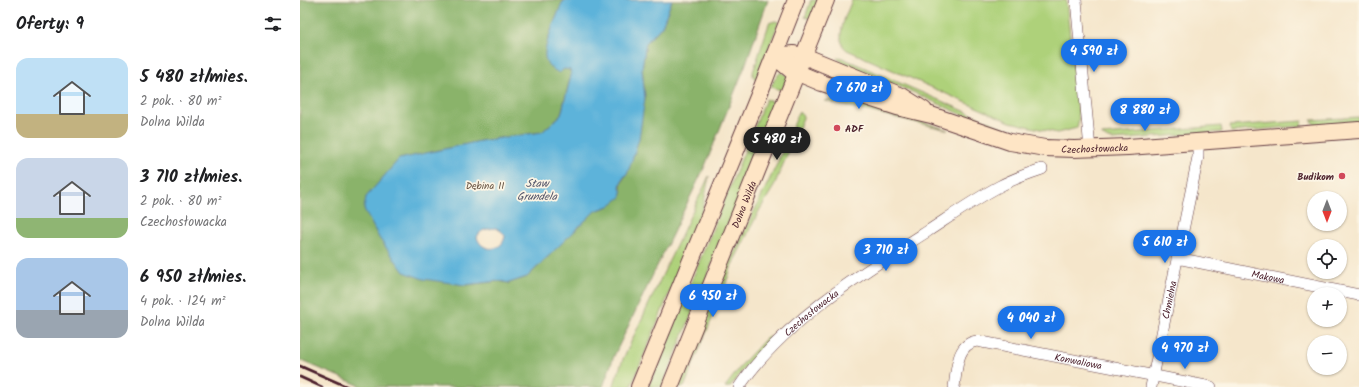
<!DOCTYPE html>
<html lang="pl">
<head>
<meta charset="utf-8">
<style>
  body { margin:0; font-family:Kalam,sans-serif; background:#f2f2f2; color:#202124; height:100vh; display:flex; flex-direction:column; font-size:15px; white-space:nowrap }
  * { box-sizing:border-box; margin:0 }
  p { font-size:13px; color:#757577 }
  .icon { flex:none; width:22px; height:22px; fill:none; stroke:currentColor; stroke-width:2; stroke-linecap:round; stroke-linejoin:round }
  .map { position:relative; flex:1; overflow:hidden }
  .details { display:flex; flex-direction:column; background:#fff; width:300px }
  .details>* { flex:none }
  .needle { width:26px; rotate:180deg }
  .buttons { position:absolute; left:1007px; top:191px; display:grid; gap:8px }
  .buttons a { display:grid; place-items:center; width:40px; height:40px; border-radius:50%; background:#fff; box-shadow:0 1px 3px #0004; font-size:20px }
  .price { position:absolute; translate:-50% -34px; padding:0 9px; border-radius:14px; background:#1a73e8; color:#fff; font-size:13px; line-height:26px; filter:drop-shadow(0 1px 2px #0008) }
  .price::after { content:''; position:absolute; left:50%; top:24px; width:12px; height:9px; margin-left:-6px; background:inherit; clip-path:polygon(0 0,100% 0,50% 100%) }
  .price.on { background:#222; color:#fff }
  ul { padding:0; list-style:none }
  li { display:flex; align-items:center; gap:12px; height:100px; padding:0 16px }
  li span { display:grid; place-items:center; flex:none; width:112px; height:80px; border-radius:12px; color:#555 }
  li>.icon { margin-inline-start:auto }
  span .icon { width:48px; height:48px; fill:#fffc; stroke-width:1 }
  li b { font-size:17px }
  h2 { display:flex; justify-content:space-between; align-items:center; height:48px; padding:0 16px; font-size:17px }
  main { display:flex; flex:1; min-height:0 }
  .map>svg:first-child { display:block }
  .green { fill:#aed17a; stroke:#7c7852 }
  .forest { fill:#8ab36a; stroke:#6a694a }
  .water { fill:#5db3da; stroke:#546982; fill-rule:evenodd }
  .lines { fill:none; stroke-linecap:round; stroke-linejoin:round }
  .street-casing { stroke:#643d43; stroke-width:12 }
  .secondary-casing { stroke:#643d43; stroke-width:18 }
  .street { stroke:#fff; stroke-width:11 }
  .secondary { stroke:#fee5c5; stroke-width:16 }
  .rail { stroke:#4a1f2b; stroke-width:3 }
  .poi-dot { fill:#d1495b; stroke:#fcf5e5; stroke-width:1.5 }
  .labels { text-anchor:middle; stroke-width:3.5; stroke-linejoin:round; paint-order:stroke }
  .poi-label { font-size:10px; font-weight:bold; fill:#4a1f2b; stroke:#fcf5e5; text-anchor:start }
  .street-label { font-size:10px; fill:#4a1f2b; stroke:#fcf5e5 }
  .park-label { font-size:10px; fill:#685443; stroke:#fcf5e5 }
  .water-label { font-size:11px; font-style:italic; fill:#515368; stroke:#fcf5e5 }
</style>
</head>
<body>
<main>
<section class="details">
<h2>Oferty: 9<svg class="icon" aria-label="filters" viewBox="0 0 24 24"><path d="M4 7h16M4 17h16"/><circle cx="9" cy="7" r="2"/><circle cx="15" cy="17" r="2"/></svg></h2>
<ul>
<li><span style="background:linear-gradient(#bfe0f5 70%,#c2b280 0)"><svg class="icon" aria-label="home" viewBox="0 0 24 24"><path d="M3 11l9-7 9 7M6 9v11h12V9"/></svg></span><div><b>5 480 zł/mies.</b><p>2 pok. · 80 m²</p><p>Dolna Wilda</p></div></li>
<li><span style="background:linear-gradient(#c9d6e8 75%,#8fb573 0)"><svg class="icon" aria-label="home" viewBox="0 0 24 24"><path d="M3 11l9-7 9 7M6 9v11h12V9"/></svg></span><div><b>3 710 zł/mies.</b><p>2 pok. · 80 m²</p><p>Czechosłowacka</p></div></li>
<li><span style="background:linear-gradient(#a9c7e8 65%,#9aa5b1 0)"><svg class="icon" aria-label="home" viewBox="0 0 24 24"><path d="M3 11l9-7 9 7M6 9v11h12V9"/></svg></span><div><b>6 950 zł/mies.</b><p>4 pok. · 124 m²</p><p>Dolna Wilda</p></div></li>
</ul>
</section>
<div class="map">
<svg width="1059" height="387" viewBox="0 0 1059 387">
  <rect width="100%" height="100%" fill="#fcf5e5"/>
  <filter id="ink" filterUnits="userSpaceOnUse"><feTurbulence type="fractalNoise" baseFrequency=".025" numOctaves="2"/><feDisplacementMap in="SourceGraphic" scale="8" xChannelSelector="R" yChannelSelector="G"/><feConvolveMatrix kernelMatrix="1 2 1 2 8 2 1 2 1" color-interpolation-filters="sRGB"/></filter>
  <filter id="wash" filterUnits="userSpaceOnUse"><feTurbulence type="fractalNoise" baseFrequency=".012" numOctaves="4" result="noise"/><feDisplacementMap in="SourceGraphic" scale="16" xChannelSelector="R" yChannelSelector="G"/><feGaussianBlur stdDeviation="0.9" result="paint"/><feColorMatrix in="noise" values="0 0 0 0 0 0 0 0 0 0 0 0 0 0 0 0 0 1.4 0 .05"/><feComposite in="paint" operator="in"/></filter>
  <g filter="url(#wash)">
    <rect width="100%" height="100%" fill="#f5e6cb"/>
    <g class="green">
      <polygon points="511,0 518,0 511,19 505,17"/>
      <path d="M552,0h214l13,119 -2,9 -20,5 -47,-11 -163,-72c-14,-10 0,-37 5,-50z"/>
      <polygon points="475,21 479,22 456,80 453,76 453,72 468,27 469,23"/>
      <polygon points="540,57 708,130 735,136 735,139 711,134 687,126 615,93 543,63 537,58"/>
      <polygon points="481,72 488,76 482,91 471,86 476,77"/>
      <polygon points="546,97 648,130 525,101"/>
      <polygon points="466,99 477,104 362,387 348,387"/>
      <polygon points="499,112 503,116 503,118 473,188 459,211 432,265 424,289 384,387 378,387 427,267 477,164"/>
      <polygon points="1059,117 1059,122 1015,125 1011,120"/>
      <polygon points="1003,121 1001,126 931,132 930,126"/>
      <polygon points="921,126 922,132 813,140 808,139 801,135"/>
      <polygon points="409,176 402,213 331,387 313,387 323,359"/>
      <polygon points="469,335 470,339 447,365 430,387 425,387 444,362"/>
    </g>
    <path class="forest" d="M0,0h265l-3,3 -14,36 16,30h6l1,6 -10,40 -19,17 -62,9 -15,144 34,-4 10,2 18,-6 68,-66 14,-5 13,-13c-3,-9 1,-14 6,-21l17,-74 -3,-30 4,-25 16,-17 10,-26h96l-23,66 -40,100 -91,190 -11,31h-240l-63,-27z"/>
    <path class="water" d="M265,0h107l-10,26 -16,17 -4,25 3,30 -6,41 -11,33 -6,8 -2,7 2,6 -1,4 -12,9 -14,5 -68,66 -18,6 -10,-2 -34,4 -42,-6 -19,-7 -25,-34 -15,-29 2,-12 33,-38 81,-18 62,-9 19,-17 10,-40 -1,-5 -6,-1 -5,4c-7,-4 -13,-8 -14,-16 -2,-11 13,-43 17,-54zM196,228l5,3 4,4c-1,17 -24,18 -28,2 4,-8 10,-8 19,-9z"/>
  </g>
  <g filter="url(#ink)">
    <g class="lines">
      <g class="street-casing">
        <g id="street">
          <polyline points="776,0 790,149"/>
          <path id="s1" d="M877,258l182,37"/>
          <path id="s2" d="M439,387c44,-65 123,-114 189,-156 23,-15 47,-32 72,-45 13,-7 27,-12 42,-17"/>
          <path id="s3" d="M654,387c3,-17 2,-43 23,-46l234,46"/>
          <path id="s4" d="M851,387l47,-230v-15"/>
        </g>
      </g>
      <g class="secondary-casing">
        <g id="secondary">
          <path id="s5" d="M474,56l17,14 31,13 75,24 34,8 79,27 35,6 29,1 54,-2 231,-17"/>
          <polyline points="474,56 494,54 504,56 602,96 624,110"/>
          <polyline points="339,387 460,92 496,0"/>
          <path id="s6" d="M370,387l156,-387"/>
        </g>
      </g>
      <use href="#street" class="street"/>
      <use href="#secondary" class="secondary"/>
      <g class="rail">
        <polyline points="0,366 48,387"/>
        <polyline points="0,377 22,387"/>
      </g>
    </g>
  </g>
  <g class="poi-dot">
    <circle cx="537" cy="128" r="4"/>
    <circle cx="1042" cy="176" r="4"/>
  </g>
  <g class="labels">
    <g class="poi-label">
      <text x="545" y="132">ADF</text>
      <text x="1034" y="180" text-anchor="end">Budikom</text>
    </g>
    <g class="street-label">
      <text dy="4" stroke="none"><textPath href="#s5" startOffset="338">Czechosłowacka</textPath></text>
      <text dy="4" stroke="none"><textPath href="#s6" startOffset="197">Dolna Wilda</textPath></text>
      <text dy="4" stroke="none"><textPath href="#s1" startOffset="93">Makowa</textPath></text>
      <text dy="4" stroke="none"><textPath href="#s4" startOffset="89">Chmielna</textPath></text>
      <text dy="4" stroke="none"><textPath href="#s2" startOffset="104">Czechosłowacka</textPath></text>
      <text dy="4" stroke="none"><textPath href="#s3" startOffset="159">Konwaliowa</textPath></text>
    </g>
    <g class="park-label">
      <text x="185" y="189">Dębina II</text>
    </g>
    <g class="water-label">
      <text x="237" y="187">Staw<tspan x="237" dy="13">Grundela</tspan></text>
    </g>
  </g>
</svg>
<div class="buttons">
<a><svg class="needle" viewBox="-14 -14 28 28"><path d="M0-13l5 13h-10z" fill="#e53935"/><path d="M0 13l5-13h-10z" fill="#757577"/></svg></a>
<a><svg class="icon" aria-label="locate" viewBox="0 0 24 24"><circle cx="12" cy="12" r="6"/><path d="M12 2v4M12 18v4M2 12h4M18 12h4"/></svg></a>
<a>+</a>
<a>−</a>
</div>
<b class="price" style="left:794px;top:73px">4 590 zł</b>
<b class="price" style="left:559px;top:110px">7 670 zł</b>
<b class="price" style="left:845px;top:132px">8 880 zł</b>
<b class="price on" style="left:477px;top:161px">5 480 zł</b>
<b class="price" style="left:865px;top:264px">5 610 zł</b>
<b class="price" style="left:586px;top:272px">3 710 zł</b>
<b class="price" style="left:413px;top:318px">6 950 zł</b>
<b class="price" style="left:731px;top:340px">4 040 zł</b>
<b class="price" style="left:885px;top:370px">4 970 zł</b>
</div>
</main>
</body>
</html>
